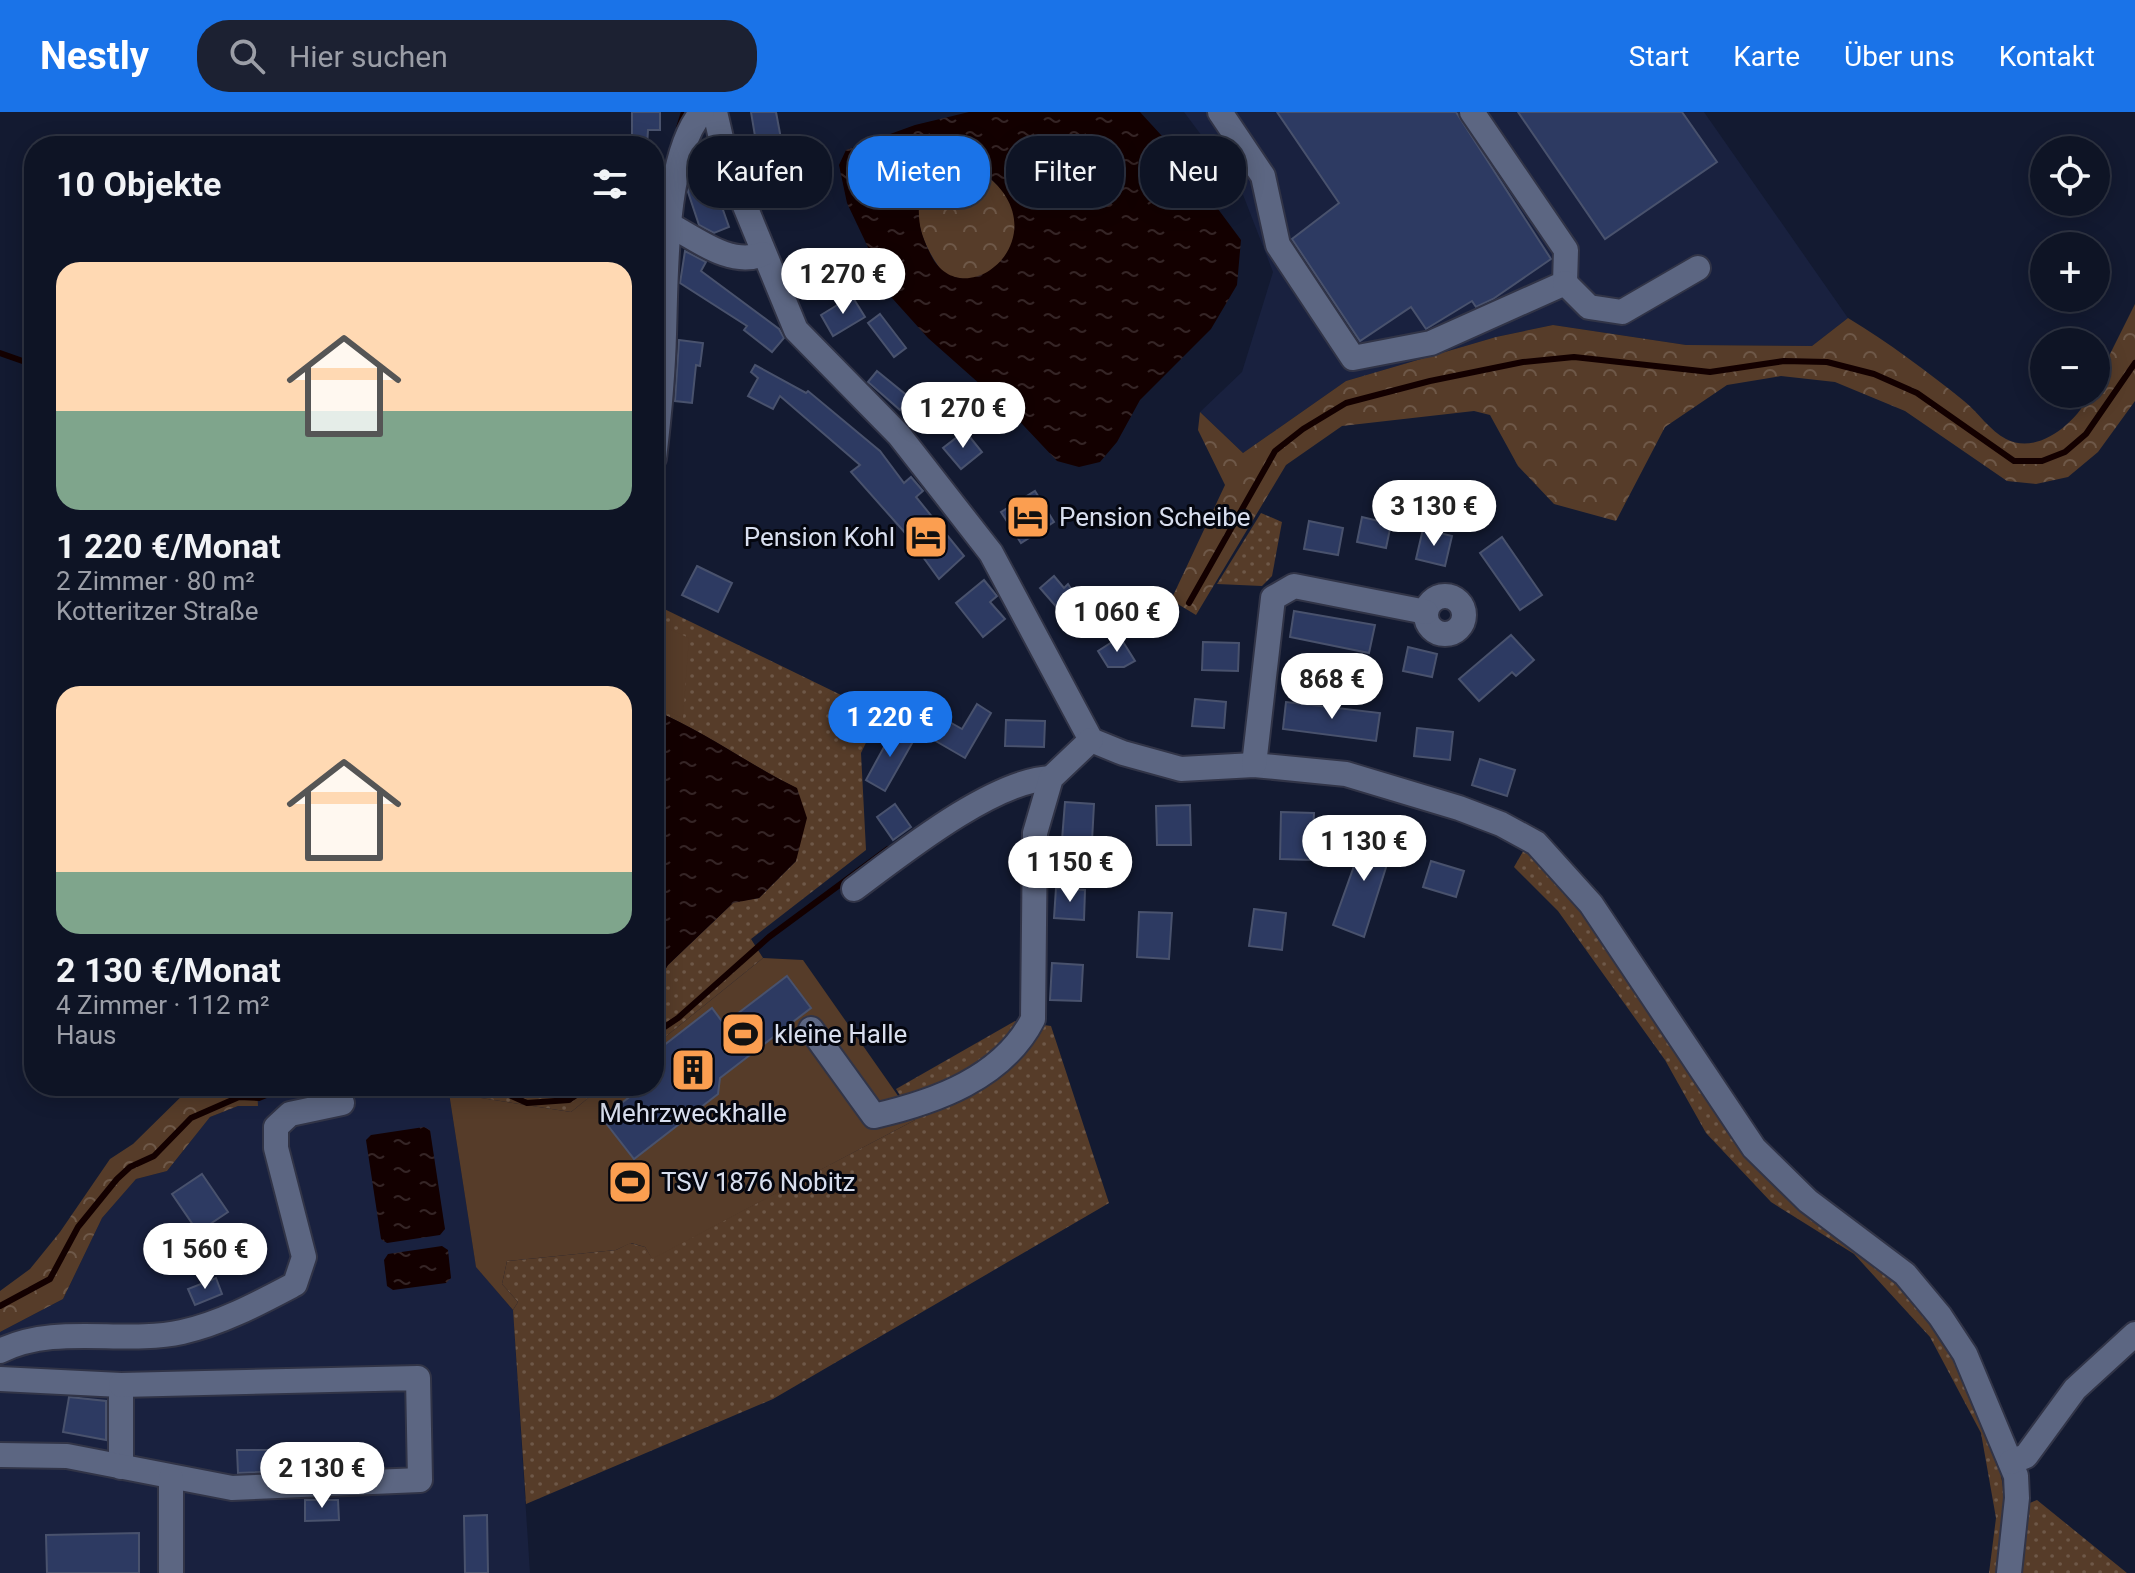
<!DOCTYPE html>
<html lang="de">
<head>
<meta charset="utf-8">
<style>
  body { margin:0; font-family:Roboto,sans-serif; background:#1c2132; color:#f1f3f6; height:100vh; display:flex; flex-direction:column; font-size:30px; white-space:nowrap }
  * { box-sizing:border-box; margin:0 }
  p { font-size:26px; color:#9b9ea7 }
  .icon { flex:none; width:44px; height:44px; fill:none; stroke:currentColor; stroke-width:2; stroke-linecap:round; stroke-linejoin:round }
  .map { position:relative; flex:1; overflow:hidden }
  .side { position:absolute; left:24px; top:24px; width:640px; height:960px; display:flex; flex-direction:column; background:#0e1425; border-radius:32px; box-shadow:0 4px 20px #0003,0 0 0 2px #2e3342 }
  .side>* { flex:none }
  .banner { position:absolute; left:688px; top:24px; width:760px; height:72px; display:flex; gap:16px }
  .buttons { position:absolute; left:2030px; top:24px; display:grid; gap:16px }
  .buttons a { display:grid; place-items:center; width:80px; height:80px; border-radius:50%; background:#0e1425; box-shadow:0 4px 20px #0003,0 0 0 2px #2e3342; font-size:40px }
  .price { position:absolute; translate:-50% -68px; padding:0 18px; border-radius:28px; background:#fff; color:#222; font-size:26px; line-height:52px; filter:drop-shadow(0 2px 4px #0008) }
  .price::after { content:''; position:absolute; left:50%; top:48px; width:24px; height:18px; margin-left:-12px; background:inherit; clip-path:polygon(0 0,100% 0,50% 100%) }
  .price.selected { background:#1a73e8; color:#fff }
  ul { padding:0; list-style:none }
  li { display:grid; align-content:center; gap:16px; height:424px; padding:0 32px }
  li span { display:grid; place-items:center; height:248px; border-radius:24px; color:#555 }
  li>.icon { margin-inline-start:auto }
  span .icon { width:144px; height:144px; fill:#fffc; stroke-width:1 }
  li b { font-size:34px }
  h2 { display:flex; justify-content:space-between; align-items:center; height:96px; padding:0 32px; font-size:34px }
  .tag { padding:0 28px; border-radius:32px; background:#0e1425; box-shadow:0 4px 20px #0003,0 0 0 2px #2e3342; font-size:28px; line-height:72px }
  .tag.selected { background:#1a73e8; color:#fff }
  header { display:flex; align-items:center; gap:48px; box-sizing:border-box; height:112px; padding:0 40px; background:#1a73e8; color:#fff }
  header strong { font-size:38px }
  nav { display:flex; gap:44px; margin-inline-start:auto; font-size:28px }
  .search { width:560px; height:72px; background:#1c2132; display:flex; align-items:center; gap:20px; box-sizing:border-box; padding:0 28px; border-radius:32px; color:#9b9ea7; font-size:30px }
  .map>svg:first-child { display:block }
  .built { fill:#19213f }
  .grass { fill:url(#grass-dots) }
  .forest { fill:url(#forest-crowns) }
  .garden { fill:#563c29 }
  .water { fill:url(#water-ripples); fill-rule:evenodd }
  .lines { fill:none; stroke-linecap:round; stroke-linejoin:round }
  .stream { stroke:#130000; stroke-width:6 }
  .building { fill:#2d3a62; stroke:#49526d; stroke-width:2 }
  .minor-casing { stroke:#313447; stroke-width:28 }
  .minor { stroke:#5c6682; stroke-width:24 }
  .labels { text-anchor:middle; stroke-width:6; stroke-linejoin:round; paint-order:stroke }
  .poi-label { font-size:26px; fill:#d8deee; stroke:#04060f; text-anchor:start }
</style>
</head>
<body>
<header>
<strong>Nestly</strong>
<div class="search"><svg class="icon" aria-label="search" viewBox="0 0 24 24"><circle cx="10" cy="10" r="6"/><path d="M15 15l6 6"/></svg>Hier suchen</div>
<nav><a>Start</a><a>Karte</a><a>Über uns</a><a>Kontakt</a></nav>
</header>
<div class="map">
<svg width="2135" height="1461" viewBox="0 0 2135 1461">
  <defs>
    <pattern id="grass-dots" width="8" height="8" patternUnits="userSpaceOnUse" patternTransform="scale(2)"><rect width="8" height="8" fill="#563c29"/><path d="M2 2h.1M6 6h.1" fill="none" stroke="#6e5848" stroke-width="1.8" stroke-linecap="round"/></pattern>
    <pattern id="forest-crowns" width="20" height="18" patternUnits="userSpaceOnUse" patternTransform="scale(2)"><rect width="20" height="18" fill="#563c29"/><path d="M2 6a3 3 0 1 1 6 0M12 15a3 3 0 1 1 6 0" fill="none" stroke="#6e5848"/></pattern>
    <pattern id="water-ripples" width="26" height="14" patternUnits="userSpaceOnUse" patternTransform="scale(2)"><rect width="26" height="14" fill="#130000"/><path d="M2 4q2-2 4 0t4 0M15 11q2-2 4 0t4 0" fill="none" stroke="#352526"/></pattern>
  </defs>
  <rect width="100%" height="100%" fill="#131a31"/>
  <g class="built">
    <polygon points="1184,0 1704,0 1848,206 1812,234 1686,233 1553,213 1496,225 1346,269 1243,341 1200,300 1242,260 1273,160 1240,75"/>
    <polygon points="257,976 449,981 476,1154 513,1198 530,1461 0,1461 0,1220 63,1187 102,1106 136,1067 167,1059 210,1005 238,994 258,994"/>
  </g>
  <g class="grass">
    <polygon points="1261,401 1282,410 1272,464 1262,474 1217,472"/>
    <path d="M654,492l226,110 -19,39 5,97 -115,89 12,19 -109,88v-58l14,-23 66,-63 25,-4 37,-37v-73c-48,-24 -93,-57 -142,-78z"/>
    <path d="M1525,736l52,51 129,191 217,220c40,53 82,136 82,203l32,-13 90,73h-138l7,-55 -15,-85 -51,-96 -76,-83 -83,-52 -65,-69 -41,-73 -107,-149 -44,-44z"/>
    <polygon points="1015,909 1051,914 1109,1091 773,1287 526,1392 513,1198 518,1190 502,1172 507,1149 616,1138 630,1131 645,1135 652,1146 915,1008 896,977"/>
    <polygon points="212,974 603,974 571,1000 449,981"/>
  </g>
  <g class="forest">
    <path d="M977,56c15,11 31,25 38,42 11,27 -17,69 -46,69 -8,1 -18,-3 -25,-5 -21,-27 -44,-75 -4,-99 9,-5 27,-5 37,-7z"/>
    <path d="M2135,192v97l-37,51 -30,25 -32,7 -29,-3 -102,-70 -70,-29 -54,-6 -54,9 -62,42 -49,94 -62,-17 -36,-38 -28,-51 -16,-4 -132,15 -56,39 -90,150 -25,-15 54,-115 -27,-55 2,-18 43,41 103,-72 150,-44 57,-12 133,20 126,1 36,-28c41,25 79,53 116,83 14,11 26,30 42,38 32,17 71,-17 84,-45h6v-12z"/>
    <polygon points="192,974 257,976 258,994 238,994 210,1005 167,1059 136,1067 102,1106 63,1187 0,1220 0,1179 30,1157 60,1120 110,1047 133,1032"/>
  </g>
  <g class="garden">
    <polygon points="658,512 689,526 683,606 654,595 654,526"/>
    <polygon points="763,846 803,848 915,1008 652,1147 645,1135 631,1131 616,1138 507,1149 502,1172 518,1190 513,1198 476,1155 449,981 571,1000 603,974 654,974 654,934"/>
  </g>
  <g class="water">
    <path d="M969,0h171l32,35 69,93 -4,45 -26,44 -71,71 -23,42 -17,20 -21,5 -22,-6 -49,-52 -80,-71 -36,-40 -45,-95 -8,-38 7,-15 69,-25zM977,56c95,64 -17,157 -48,83 -8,-17 -11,-28 -10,-47 3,-29 36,-32 58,-36z"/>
    <path d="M654,598c50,21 94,54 143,78l10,30 -11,43 -37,37 -26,5 -65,62 -14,23z"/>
    <polygon points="424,1015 430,1018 445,1117 440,1123 387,1131 381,1127 366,1028 371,1023"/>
    <polygon points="442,1134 448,1138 451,1166 446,1171 393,1178 387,1174 384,1148 388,1142"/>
  </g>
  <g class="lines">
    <g class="stream">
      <polyline points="679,16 684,0"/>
      <polyline points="654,95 663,69"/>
      <polyline points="0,241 34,253"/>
      <polyline points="1189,491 1275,339 1303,317 1346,291 1430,269 1523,250 1574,245 1710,260 1784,249 1827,250 1874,262 1917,281 2014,349 2042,349 2065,340 2086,322 2135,251"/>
      <polyline points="654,922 678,906 769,825 888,737"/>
      <polyline points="315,974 323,974"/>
      <polyline points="446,974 479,976 488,983 509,983 527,991 569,988 589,974"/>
      <polyline points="0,1194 50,1167 78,1115 117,1067 130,1055 154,1044 191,1006 239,985 259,986 288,974"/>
    </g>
  </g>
  <g class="building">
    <polygon points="632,0 660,0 660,18 648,18 647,34 632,34"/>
    <polygon points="751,0 776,0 782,32 757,36"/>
    <polygon points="1277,0 1456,0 1551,147 1493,187 1476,195 1472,189 1426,217 1411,195 1360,229 1292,127 1339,91"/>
    <polygon points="1518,0 1682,0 1717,50 1605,127"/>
    <polygon points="710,61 729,115 714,121 699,113 688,80 691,68"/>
    <polygon points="685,139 706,150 701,159 779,217 784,226 772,240 744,218 747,214 680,171"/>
    <polygon points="852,184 865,205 833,224 821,203"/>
    <polygon points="880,202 906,236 894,245 868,211"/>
    <polygon points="679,228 703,231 700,254 696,253 692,291 675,289"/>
    <polygon points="755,253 806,281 808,279 880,339 904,371 911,365 923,379 916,385 964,444 939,467 907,423 851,360 860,353 780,284 773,297 748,284 758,266 751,260"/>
    <polygon points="877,259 910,286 900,298 868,270"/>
    <polygon points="965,319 982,340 961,357 943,336"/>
    <polygon points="1035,379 1054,410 1021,431 1001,400"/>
    <polygon points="1362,405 1391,412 1386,436 1357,430"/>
    <polygon points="1309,409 1343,416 1338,443 1304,437"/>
    <polygon points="1423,417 1452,424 1445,454 1416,447"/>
    <polygon points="1502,425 1542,483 1520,498 1480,441"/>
    <polygon points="697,454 732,471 718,500 682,483"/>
    <polygon points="1054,464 1064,476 1068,472 1087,501 1073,514 1040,476"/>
    <polygon points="984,468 997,484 990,490 1005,507 983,525 956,491"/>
    <polygon points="1294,499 1375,513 1369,541 1290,525"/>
    <polygon points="1511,523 1534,548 1516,564 1512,560 1479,589 1459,567"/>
    <polygon points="1120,525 1135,549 1124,555 1108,555 1098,539"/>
    <polygon points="1203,530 1239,531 1238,559 1202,558"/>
    <polygon points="1408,535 1437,542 1432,565 1403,559"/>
    <polygon points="1195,587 1226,590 1224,616 1192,614"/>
    <polygon points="1286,590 1380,601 1376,629 1283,617"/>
    <polygon points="977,592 991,601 965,646 927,624 939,604 962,617"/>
    <polygon points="1006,608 1045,609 1044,635 1005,634"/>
    <polygon points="895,615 915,626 885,679 866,668"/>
    <polygon points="1417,616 1453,620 1450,648 1414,644"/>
    <polygon points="1480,647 1515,658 1507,684 1472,673"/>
    <polygon points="1065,690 1094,692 1092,729 1062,728"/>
    <polygon points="895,692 911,715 893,728 877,705"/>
    <polygon points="1190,693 1191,733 1157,733 1156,694"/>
    <polygon points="1281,700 1314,701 1312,748 1280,747"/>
    <polygon points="1360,718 1394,730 1364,825 1333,813 1354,754 1349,752"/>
    <polygon points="1431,749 1464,759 1456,785 1423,775"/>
    <polygon points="1056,776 1085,778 1084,808 1054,806"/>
    <polygon points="1254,797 1286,801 1282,838 1249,834"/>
    <polygon points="1139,800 1172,801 1169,847 1137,845"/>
    <polygon points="1052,851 1083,853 1081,889 1050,888"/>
    <polygon points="787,864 811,896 720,966 718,982 634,1047 602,1006 644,974 654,974 654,941 712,896 724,912"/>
    <polygon points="202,1062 228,1100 198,1120 172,1082"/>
    <polygon points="216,1166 222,1182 195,1193 188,1177"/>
    <polygon points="69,1285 106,1289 106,1328 63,1320"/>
    <polygon points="237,1338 268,1338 268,1344 330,1339 331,1357 238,1361"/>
    <polygon points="305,1388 338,1388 339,1408 305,1409"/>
    <polygon points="487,1403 488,1461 465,1461 464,1404"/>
    <polygon points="139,1421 139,1461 47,1461 46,1423"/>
  </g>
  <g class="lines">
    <g class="minor-casing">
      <g id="minor">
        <polyline points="715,0 726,48 796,218 899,323 991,441 1091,628 1123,641 1181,657 1254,653 1346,662 1459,696 1501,712 1536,731 1591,792 1754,1036 1808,1089 1905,1162 1940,1204 1965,1242 2016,1364 2017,1386 2009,1461"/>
        <polyline points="1220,0 1263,64 1278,133 1353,246 1431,231 1565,171 1566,138 1472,0"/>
        <path d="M670,113c28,15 61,42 93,29"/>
        <polyline points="1565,171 1589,195 1622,200 1698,156"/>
        <path d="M654,346c5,-41 9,-83 10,-124 2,-56 0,-179 38,-222"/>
        <circle cx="1445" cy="503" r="19"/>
        <polyline points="1254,653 1273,486 1294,474 1426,500"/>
        <path d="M854,777c47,-35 139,-109 197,-111"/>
        <path d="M811,917l63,87c61,-14 129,-38 159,-97l2,-186 16,-55 40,-38"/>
        <path d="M0,1239c56,-28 123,-6 182,-19 40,-9 77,-29 113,-48l9,-27 -28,-109v-21l14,-13 52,-11"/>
        <polyline points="0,1267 121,1273 121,1355"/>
        <polyline points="0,1343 67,1344 232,1376 420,1368 418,1266 121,1273"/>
        <polyline points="2011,1350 2026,1344 2075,1277 2135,1222"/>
        <polyline points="171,1461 171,1366"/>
      </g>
    </g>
    <use href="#minor" class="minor"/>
  </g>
  <defs>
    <g id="hotel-square" transform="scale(2.3)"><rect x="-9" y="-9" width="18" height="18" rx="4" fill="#fb9e50" stroke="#04060f"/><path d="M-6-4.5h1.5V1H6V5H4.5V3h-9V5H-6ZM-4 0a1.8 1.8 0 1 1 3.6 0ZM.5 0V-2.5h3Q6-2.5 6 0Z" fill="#111"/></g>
    <g id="stadium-square" transform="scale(2.3)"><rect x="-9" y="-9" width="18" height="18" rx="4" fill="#fb9e50" stroke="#04060f"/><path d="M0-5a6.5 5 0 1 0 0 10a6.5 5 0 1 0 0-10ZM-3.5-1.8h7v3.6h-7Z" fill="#111"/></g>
    <g id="building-square" transform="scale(2.3)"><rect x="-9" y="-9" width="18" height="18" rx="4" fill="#fb9e50" stroke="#04060f"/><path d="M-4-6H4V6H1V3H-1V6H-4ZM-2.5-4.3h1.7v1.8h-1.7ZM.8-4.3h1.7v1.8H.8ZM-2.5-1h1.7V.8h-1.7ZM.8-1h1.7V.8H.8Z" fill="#111"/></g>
  </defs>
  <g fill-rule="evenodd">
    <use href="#hotel-square" x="1028" y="405"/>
    <use href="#hotel-square" x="926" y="425"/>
    <use href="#stadium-square" x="743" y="922"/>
    <use href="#building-square" x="693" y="958"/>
    <use href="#stadium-square" x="630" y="1070"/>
  </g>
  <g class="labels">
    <g class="poi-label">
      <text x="1059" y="414">Pension Scheibe</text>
      <text x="895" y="434" text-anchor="end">Pension Kohl</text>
      <text x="774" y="931">kleine Halle</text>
      <text x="693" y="1010" text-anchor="middle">Mehrzweckhalle</text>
      <text x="661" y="1079">TSV 1876 Nobitz</text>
    </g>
  </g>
</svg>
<div class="buttons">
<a><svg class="icon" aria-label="locate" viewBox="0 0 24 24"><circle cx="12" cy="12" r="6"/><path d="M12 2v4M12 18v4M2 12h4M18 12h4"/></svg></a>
<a>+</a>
<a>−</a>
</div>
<b class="price" style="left:843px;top:204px">1 270 €</b>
<b class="price" style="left:963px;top:338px">1 270 €</b>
<b class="price" style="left:1434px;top:436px">3 130 €</b>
<b class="price" style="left:1117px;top:542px">1 060 €</b>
<b class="price" style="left:1332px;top:609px">868 €</b>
<b class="price selected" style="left:890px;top:647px">1 220 €</b>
<b class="price" style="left:1364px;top:771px">1 130 €</b>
<b class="price" style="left:1070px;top:792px">1 150 €</b>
<b class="price" style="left:205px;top:1179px">1 560 €</b>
<b class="price" style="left:322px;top:1398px">2 130 €</b>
<div class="banner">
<a class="tag">Kaufen</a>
<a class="tag selected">Mieten</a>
<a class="tag">Filter</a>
<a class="tag">Neu</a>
</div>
<section class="side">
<h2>10 Objekte<svg class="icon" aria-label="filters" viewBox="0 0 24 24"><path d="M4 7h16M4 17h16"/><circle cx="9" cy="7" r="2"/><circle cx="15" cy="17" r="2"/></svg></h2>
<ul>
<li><span style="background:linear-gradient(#ffd9b3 60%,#7fa58c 0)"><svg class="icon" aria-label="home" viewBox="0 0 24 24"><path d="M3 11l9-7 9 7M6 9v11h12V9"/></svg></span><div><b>1 220 €/Monat</b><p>2 Zimmer · 80 m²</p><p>Kotteritzer Straße</p></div></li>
<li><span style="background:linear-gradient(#ffd9b3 75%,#7fa58c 0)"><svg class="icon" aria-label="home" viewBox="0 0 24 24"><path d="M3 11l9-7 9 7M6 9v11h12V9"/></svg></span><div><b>2 130 €/Monat</b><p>4 Zimmer · 112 m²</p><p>Haus</p></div></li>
</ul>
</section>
</div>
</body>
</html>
